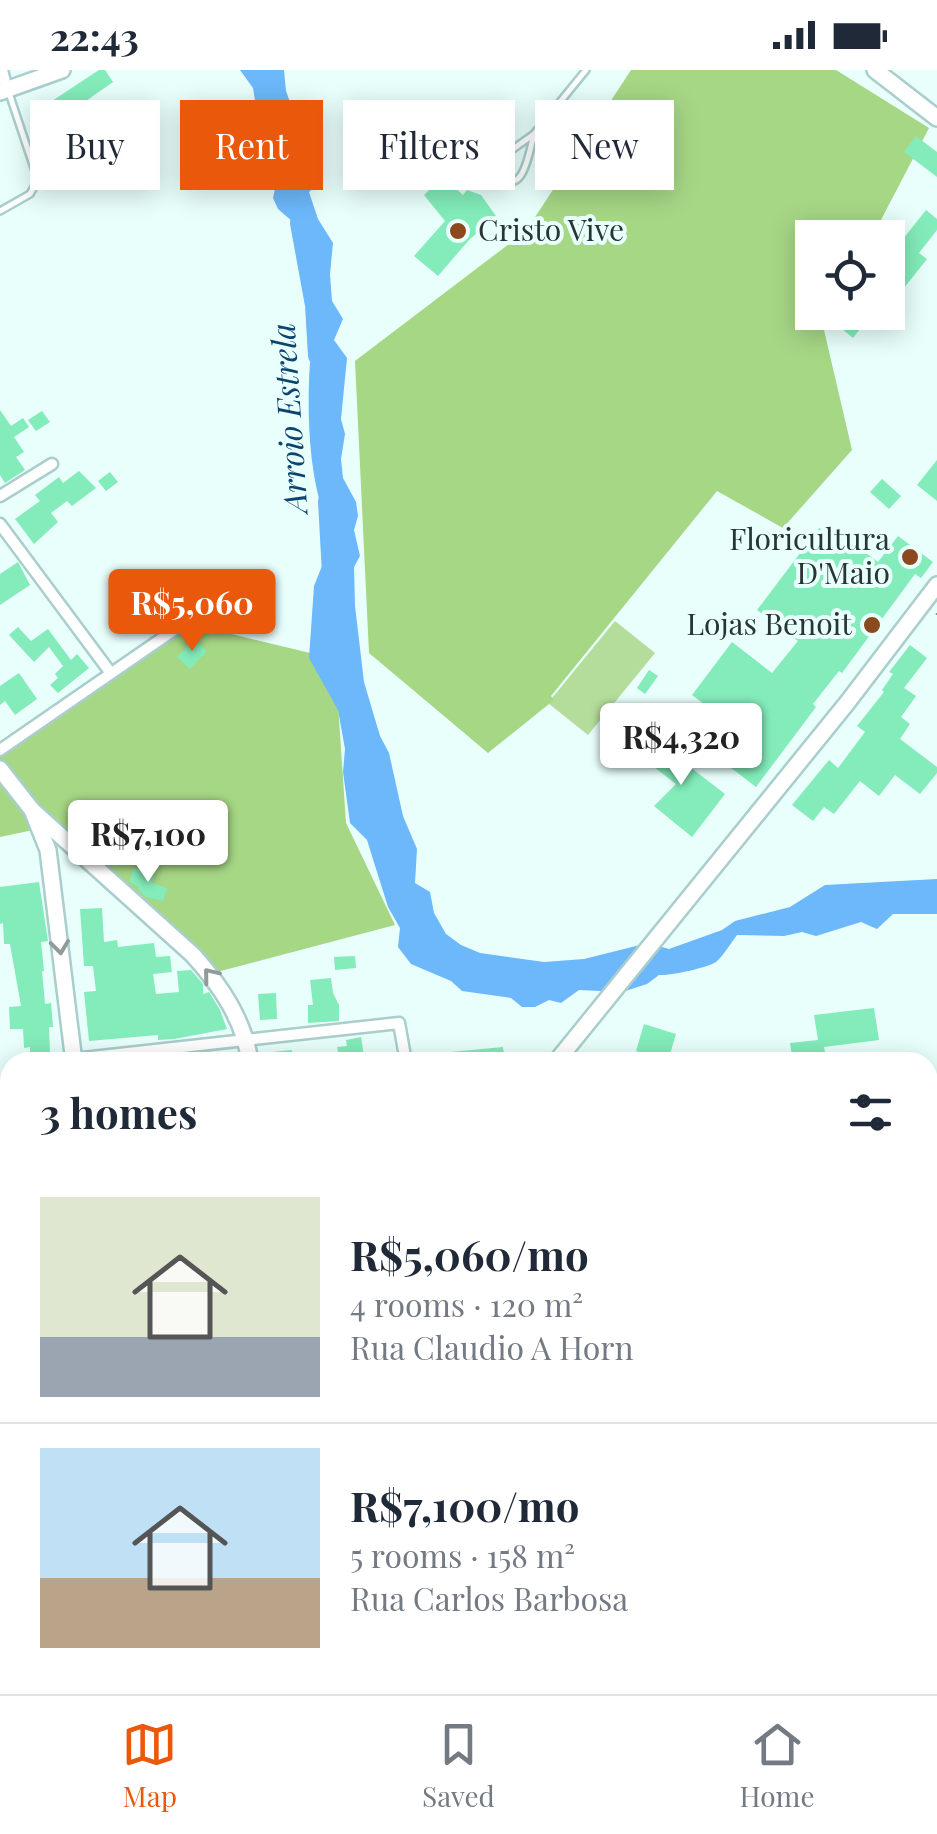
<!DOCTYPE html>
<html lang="en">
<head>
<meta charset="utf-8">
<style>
  body { margin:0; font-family:"Playfair Display",serif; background:#f6f6f7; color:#1f2937; height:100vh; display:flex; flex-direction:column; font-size:38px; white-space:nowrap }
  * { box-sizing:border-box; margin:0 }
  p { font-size:32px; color:#747a83 }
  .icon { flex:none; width:55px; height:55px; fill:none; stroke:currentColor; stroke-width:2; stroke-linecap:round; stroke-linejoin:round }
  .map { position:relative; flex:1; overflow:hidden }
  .panel { position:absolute; left:0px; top:982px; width:938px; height:642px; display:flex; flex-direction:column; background:#fff; border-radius:30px 30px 0 0; box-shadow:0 5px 25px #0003 }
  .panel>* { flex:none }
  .banner { position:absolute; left:30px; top:30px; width:878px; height:90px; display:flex; gap:20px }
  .controls { position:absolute; left:795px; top:150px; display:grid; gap:20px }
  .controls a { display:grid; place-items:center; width:110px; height:110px; border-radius:0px; background:#fff; box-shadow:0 5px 25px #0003; font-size:50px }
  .price { position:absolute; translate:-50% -85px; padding:0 22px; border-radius:10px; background:#fff; color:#222; font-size:32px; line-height:65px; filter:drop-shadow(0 2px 5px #0008) }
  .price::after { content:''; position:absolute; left:50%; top:60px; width:30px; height:22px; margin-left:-15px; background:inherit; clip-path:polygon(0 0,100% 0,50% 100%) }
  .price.on { background:#ea580c; color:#fff }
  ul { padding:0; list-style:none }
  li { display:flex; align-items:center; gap:30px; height:250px; padding:0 40px }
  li+li { border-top:2px solid #e0e1e3 }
  li span { display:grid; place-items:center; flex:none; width:280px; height:200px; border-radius:0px; color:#555 }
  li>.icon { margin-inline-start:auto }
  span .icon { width:120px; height:120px; fill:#fffc; stroke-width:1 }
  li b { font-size:42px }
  h2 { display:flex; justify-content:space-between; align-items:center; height:120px; padding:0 40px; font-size:42px }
  .pill { padding:0 35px; border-radius:0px; background:#fff; box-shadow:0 5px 25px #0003; font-size:35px; line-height:90px }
  .pill.on { background:#ea580c; color:#fff }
  .status { display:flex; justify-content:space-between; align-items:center; height:70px; padding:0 50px; background:#fff; direction:ltr }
  .status svg { height:28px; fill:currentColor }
  .tabs { display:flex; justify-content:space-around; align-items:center; height:140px; border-top:2px solid #e0e1e3; background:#fff; font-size:28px; color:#747a83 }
  .tabs a { display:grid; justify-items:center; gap:5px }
  .tabs .on { color:#ea580c }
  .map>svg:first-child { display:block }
  .green { fill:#b4dd9b }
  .forest { fill:#a6d785 }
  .water { fill:#6cb8fa }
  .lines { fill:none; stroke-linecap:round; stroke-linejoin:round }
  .river { stroke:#6cb8fa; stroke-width:22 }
  .building { fill:#83ecba }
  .lane-casing { stroke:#a9cecb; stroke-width:10 }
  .street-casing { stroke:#a9cecb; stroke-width:15 }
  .secondary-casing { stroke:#a9cecb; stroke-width:20 }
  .path { stroke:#859896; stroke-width:2.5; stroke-dasharray:8 8; stroke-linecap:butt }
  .lane { stroke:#fff; stroke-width:5 }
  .street { stroke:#fff; stroke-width:10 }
  .secondary { stroke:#fff; stroke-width:15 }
  .oneway { stroke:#939a9a }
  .poi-dot { fill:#8d491e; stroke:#e8fffc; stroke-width:4 }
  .labels { text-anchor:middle; stroke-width:8; stroke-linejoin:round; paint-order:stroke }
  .poi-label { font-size:30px; fill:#273635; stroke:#e8fffc; text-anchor:end }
  .water-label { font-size:32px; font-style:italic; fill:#0b456f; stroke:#e8fffc }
</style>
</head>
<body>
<div class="status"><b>22:43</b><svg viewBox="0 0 49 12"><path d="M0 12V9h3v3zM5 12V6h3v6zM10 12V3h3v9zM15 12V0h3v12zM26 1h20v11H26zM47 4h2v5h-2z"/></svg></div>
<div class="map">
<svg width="937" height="1624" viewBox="0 0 937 1624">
  <rect width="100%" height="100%" fill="#e8fffc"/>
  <g class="green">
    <polygon points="615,551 655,583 588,665 548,633"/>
    <polygon points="239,1615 306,1615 300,1624 247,1624"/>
  </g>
  <g class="forest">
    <polygon points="631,0 836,0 929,58 872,167 812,168 812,242 833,243 824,260 852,380 783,458 717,421 551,626 554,630 488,683 369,583 355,291 526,161"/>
    <polygon points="190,554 335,589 346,753 395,855 213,903 36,740 0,693 0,685"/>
    <polygon points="0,709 38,759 0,767"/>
    <polygon points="928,1284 937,1284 937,1624 893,1624 878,1615 928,1615"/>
    <polygon points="312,1615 424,1615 469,1624 310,1624"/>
  </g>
  <path class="water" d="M240,0h44l2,21 10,28 -6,11 29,52 -10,10 9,27 15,24 -3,31 2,27 11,18 -9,21 13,18 -6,61 4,15 -4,25 2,19 13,24 2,14 -4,14 6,26 -6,11 1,39 9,76 16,54 9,17 14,63 14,33 -2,34 15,9 4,21 12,21 15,11 19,8 64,9 40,-3 64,-16 21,6 53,-19 13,-9 55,-14 35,-22 112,-6v35h-44l-16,15 -16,-7 -45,14 -14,-4 -18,4 -47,-1c-6,8 -14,21 -21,27 -9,6 -47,14 -57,13l-12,9 -25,8 -43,-2 -18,13 -12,-3 -14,7h-13l-11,-9 -49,-7 -11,-10 -40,-17 -13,-17 2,-19 -12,-21 -21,-67 -17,-17 -7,-51 2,-23 -7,-39 -29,-52 5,-72 20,-50c-27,-45 -28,-132 -23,-185 1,-12 6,-25 7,-38 -13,-24 0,-27 -5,-47 -4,-18 -16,-20 -20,-44l-15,-13 -5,-11 6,-28 -19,-38 -7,-44z"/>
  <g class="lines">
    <g class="river">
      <polyline points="301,153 316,235 319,285"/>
      <polyline points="329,431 333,504"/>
    </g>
  </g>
  <g class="building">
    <polygon points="99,0 105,0 113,12 83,33 88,41 78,47 77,44 48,63 42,54 53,46 46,35"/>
    <polygon points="124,31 135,50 122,57 112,38"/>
    <polygon points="916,66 937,82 937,107 904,82"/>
    <polygon points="443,106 463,125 467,120 481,125 496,146 469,170 438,206 414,186 445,151 424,125"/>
    <polygon points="926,140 937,149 937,160 919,183 927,189 900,223 888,213 888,188"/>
    <polygon points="845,242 873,242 853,268 836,254"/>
    <polygon points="0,340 11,356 23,348 29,357 14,367 24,382 16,387 25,400 5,413 0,405"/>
    <polygon points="42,341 50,352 36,361 28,350"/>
    <polygon points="937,390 937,431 917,415"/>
    <polygon points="79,401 96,418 72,436 67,431 51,443 58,452 34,474 15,449 40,431 35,425 59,407 63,413"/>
    <polygon points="110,402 118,412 106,421 98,411"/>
    <polygon points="882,409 901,426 889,439 870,422"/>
    <polygon points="819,458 828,464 832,458 878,492 898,466 933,492 921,508 915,504 842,603 839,601 813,634 816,637 756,717 687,664 708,637 692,625 732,572 772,603 798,571 757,540"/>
    <polygon points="18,492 30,515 0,535 0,504"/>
    <polygon points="197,506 206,519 194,528 185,515"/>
    <polygon points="18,557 31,571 48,559 71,590 77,584 89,598 58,623 50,615 58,608 55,604 63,596 49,577 34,592 9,565"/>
    <polygon points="194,569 207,581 190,599 177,587"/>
    <polygon points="910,575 927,588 904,618 916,626 901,647 910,654 900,669 937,697 937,703 920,724 895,705 879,726 860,711 834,744 824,737 813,751 792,735 829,690 838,698 865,662 857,656 884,622 882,620 893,604 889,602"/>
    <polygon points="649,600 658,606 645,624 637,618"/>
    <polygon points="19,603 37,629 15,645 5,631 0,635 0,616"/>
    <polygon points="647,664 725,724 692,767 654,736 676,714 632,680"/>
    <polygon points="101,767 125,781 115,797 95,778"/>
    <polygon points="134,798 154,806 152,813 167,818 163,831 146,827 138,820 139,817 129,812"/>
    <polygon points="39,812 48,871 41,872 44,901 42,901 45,934 51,933 53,957 49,957 50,982 44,982 44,988 30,989 30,977 24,978 23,959 10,959 9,937 21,936 10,874 4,874 3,853 0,854 0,817"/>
    <polygon points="102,838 104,872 117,870 118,877 154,873 156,887 170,886 172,902 153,904 156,924 179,922 177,901 191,900 203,914 203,924 209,922 220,940 227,959 174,969 158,970 158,965 89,971 84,922 96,921 93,896 84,896 80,839"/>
    <polygon points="355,886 356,898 335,900 334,887"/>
    <polygon points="331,908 333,923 339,935 339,951 308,953 308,935 313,935 310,910"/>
    <polygon points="276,923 277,949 260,950 258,924"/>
    <polygon points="874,938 879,970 824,977 827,992 793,992 790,973 818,970 814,945"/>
    <polygon points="644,954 676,964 668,991 636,981"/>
    <polygon points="361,967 365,992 340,992 337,977 347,976 346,970"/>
    <polygon points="503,977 505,992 419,992 419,985"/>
    <polygon points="292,980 292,992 272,992 271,982"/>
    <polygon points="10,1127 10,1162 0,1169 0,1134"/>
    <polygon points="10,1225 10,1261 0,1266 0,1231"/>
    <polygon points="0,1407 10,1418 10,1434 0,1442"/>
    <polygon points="0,1472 10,1484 10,1525 0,1534"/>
  </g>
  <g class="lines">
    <g class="lane-casing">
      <g id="lane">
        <path d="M534,64c-5,18 -11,69 -39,38l4,-13 35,-25 52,-64"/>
        <polyline points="0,141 30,124 38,110 9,23"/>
      </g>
    </g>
    <g class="street-casing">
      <g id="street">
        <polyline points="2,0 7,20"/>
        <polyline points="0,426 52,394"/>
        <polyline points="0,454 110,602"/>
        <polyline points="0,680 190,549"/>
        <polyline points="74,989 399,953 406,992"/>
        <polyline points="933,1048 937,1101"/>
        <polyline points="928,1207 937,1206"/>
        <polyline points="0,1595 10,1607"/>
        <polyline points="17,1615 24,1624"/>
        <polyline points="644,1615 646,1624"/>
        <polyline points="878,1615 893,1624"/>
        <polyline points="175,1624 185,1615"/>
      </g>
    </g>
    <g class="secondary-casing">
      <g id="secondary">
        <polyline points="875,0 937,48"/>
        <polyline points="0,22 62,0"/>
        <polyline points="0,699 32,740 48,780 74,992"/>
        <path d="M32,740l161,145c28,31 51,65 57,107"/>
        <polyline points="556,992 847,633 937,515"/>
        <polyline points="928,1049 937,1048"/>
        <polyline points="0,1187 10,1181"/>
        <polyline points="0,1205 10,1199"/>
        <polyline points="0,1377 10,1389"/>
        <polyline points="0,1454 10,1453"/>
      </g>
    </g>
    <g class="path">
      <polyline points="937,543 937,545"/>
      <polyline points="229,1615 236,1624"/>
      <polyline points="308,1624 311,1615"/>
      <polyline points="376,1624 381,1615"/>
    </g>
    <use href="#lane" class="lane"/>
    <use href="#street" class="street"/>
    <use href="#secondary" class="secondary"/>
  </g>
  <defs><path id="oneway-chevron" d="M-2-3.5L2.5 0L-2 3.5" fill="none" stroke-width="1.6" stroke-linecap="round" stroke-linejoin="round" transform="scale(2.5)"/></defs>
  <g class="oneway">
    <use href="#oneway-chevron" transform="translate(60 877) rotate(83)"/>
    <use href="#oneway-chevron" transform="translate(210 905) rotate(-129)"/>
  </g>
  <g class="poi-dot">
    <circle cx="458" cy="161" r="10"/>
    <circle cx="910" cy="487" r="10"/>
    <circle cx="872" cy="555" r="10"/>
  </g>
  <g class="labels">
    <g class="poi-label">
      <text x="478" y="171" text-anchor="start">Cristo Vive</text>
      <text x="890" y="480">Floricultura<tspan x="890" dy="34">D'Maio</tspan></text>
      <text x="852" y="565">Lojas Benoit</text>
    </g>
    <g class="water-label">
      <text transform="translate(290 348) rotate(-94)" y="11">Arroio Estrela</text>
    </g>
  </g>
</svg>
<div class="controls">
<a><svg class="icon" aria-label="locate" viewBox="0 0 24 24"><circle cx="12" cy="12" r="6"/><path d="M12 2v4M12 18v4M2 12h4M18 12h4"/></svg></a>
</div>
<b class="price on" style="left:192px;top:584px">R$5,060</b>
<b class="price" style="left:681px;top:718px">R$4,320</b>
<b class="price" style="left:148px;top:815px">R$7,100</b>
<div class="banner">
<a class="pill">Buy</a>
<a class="pill on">Rent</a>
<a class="pill">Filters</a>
<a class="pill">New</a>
</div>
<section class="panel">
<h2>3 homes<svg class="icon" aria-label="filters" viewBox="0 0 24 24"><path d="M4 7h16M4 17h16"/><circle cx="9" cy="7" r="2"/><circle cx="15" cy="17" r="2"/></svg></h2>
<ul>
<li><span style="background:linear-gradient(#dfe7d0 70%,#9aa5b1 0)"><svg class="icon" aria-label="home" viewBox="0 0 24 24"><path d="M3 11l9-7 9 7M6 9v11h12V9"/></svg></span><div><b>R$5,060/mo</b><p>4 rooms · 120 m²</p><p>Rua Claudio A Horn</p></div></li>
<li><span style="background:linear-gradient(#bfe0f5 65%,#b9a48a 0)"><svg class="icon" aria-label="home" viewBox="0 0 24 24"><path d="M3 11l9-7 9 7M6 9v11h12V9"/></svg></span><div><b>R$7,100/mo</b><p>5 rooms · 158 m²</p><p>Rua Carlos Barbosa</p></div></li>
</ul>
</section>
</div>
<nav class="tabs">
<a class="on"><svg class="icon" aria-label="map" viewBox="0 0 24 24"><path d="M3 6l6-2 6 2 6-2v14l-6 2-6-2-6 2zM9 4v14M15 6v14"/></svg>Map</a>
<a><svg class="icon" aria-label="saved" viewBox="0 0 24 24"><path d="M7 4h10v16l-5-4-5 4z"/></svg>Saved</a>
<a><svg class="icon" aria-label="home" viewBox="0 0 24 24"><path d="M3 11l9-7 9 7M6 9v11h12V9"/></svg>Home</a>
</nav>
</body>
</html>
